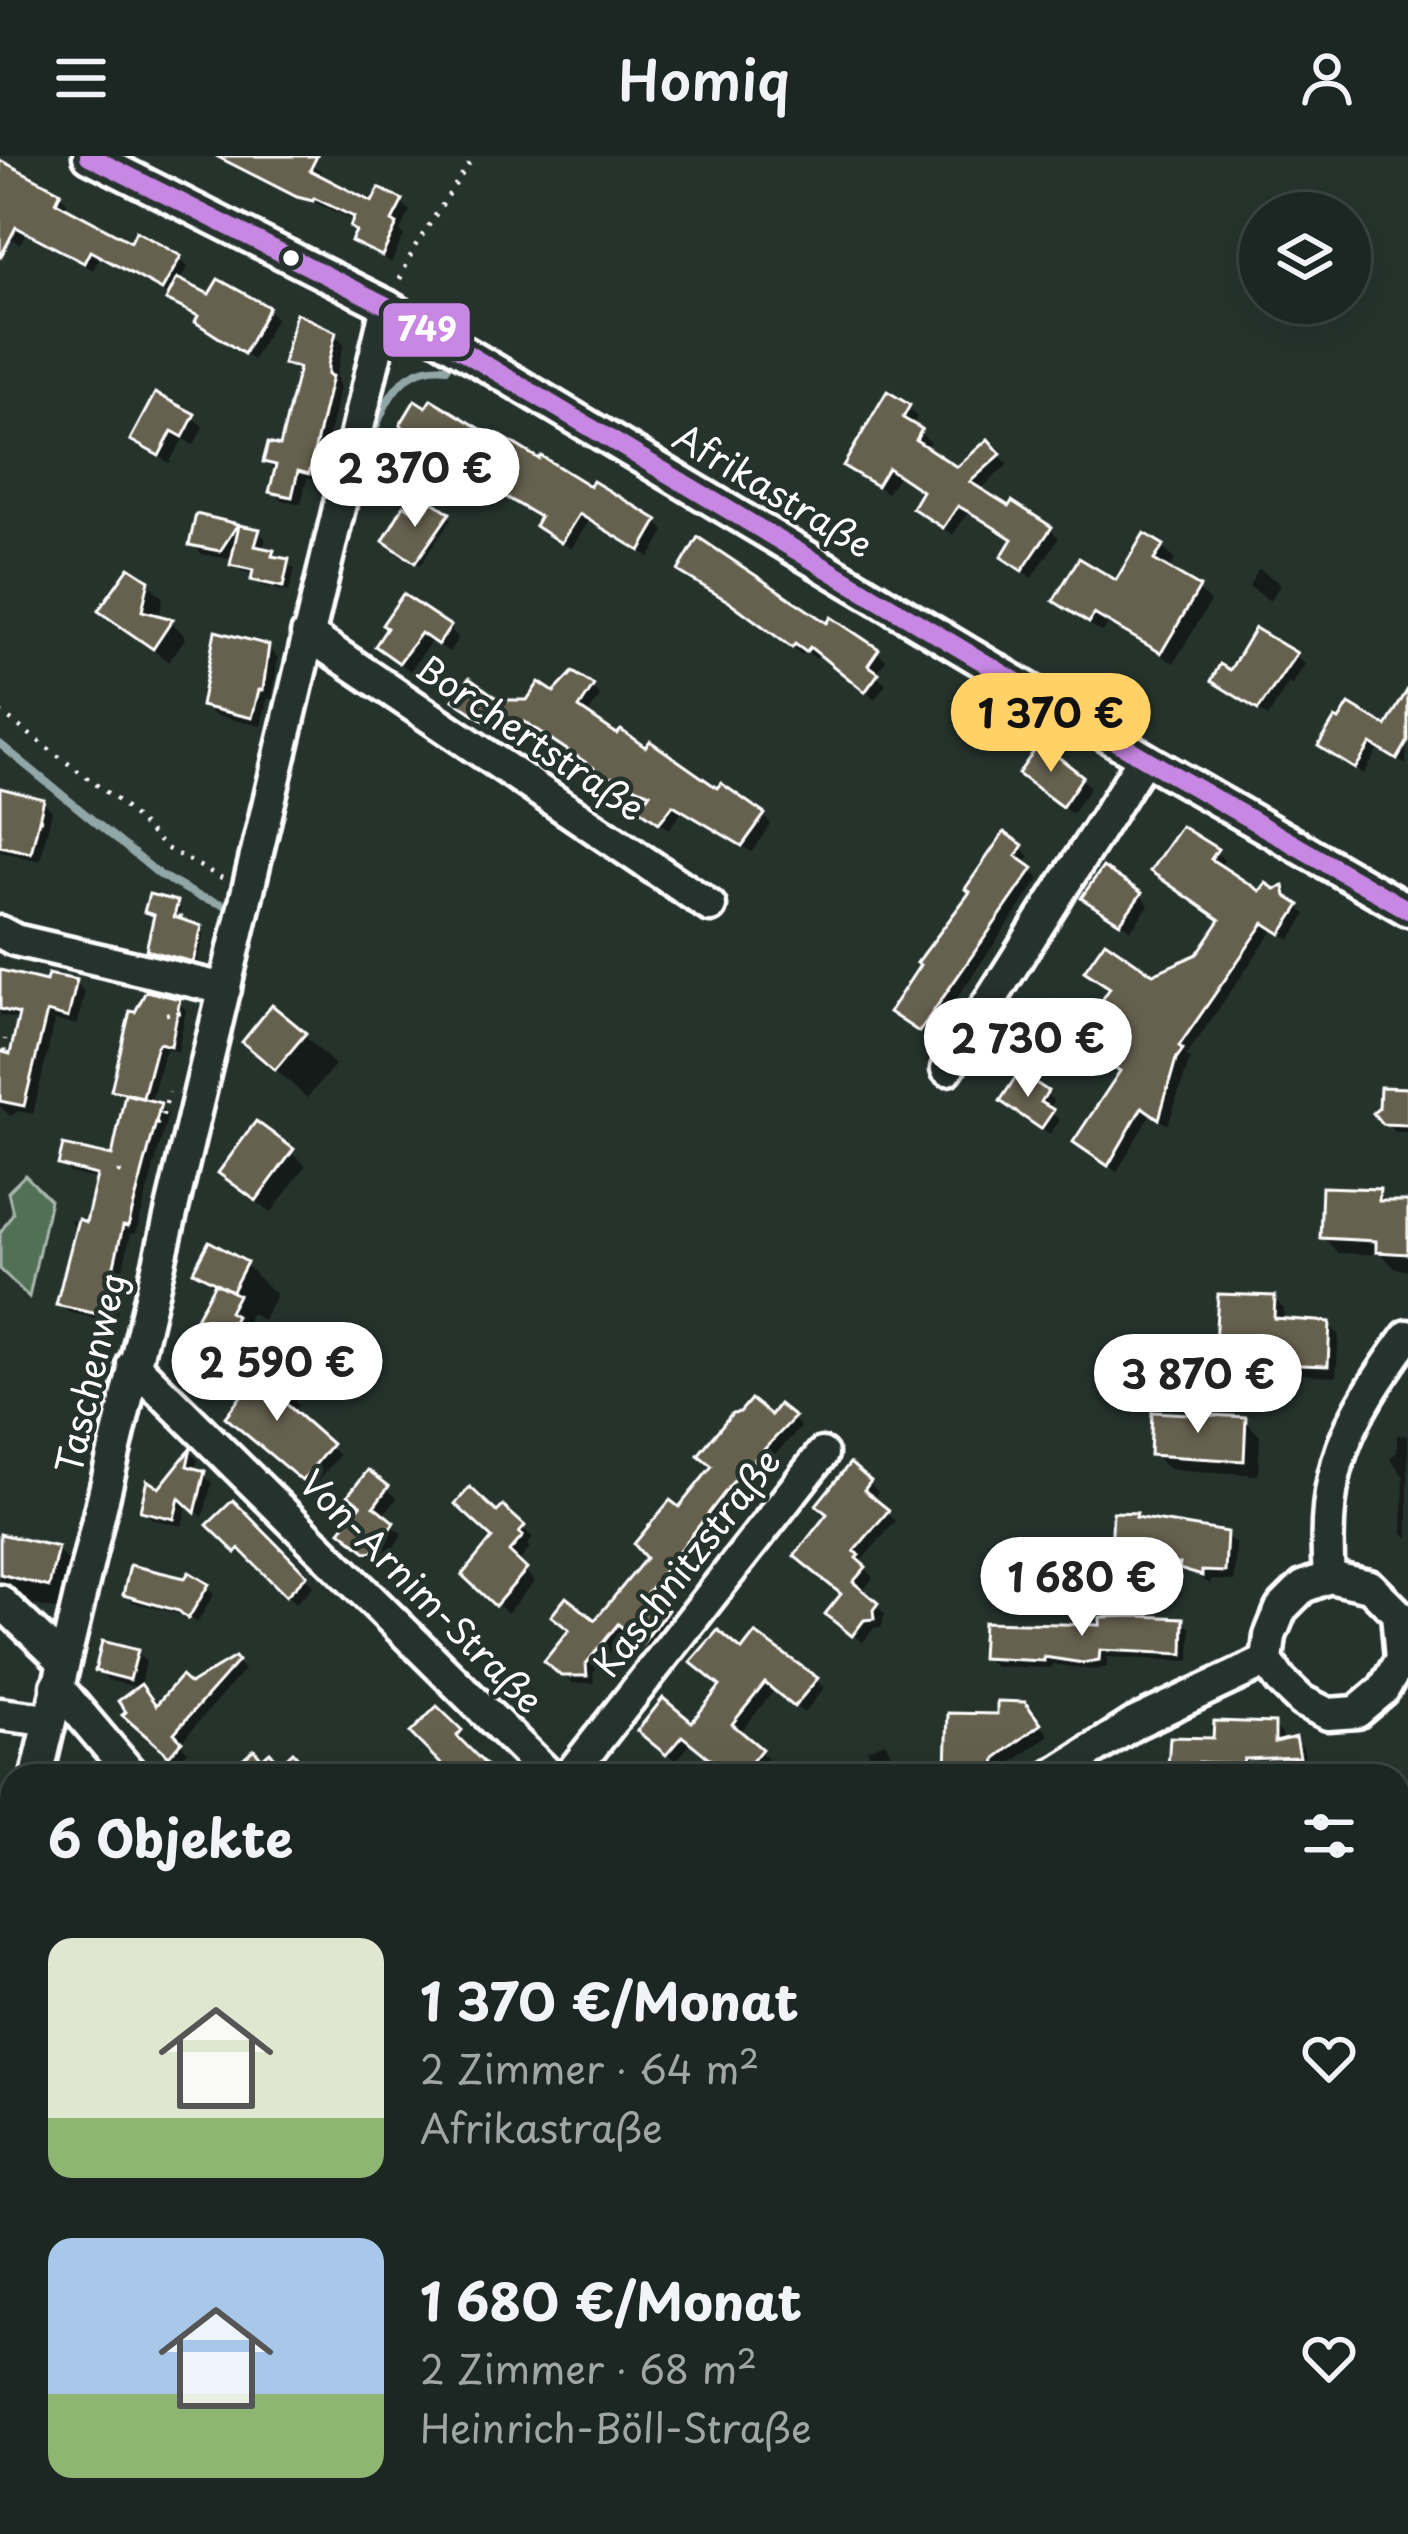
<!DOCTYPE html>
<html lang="de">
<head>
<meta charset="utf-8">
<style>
  body { margin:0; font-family:"Playpen Sans",sans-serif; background:#29322f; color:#f1f3f6; height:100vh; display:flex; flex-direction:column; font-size:45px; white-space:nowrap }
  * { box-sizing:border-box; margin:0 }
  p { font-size:39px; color:#a0a5a5 }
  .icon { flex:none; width:66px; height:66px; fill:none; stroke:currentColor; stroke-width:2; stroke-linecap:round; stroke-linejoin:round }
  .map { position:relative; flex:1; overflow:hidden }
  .panel { position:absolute; left:0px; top:1608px; width:1410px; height:771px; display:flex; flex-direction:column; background:#1c2622; border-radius:36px 36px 0 0; box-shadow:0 12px 48px #0002,0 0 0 3px #3a4340 }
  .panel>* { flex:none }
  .controls { position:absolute; left:1239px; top:36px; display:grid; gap:24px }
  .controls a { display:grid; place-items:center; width:132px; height:132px; border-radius:50%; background:#1c2622; box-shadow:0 12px 48px #0002,0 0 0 3px #3a4340; font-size:60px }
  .price { position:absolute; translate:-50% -102px; padding:0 27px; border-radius:42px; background:#fff; color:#222; font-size:39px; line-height:78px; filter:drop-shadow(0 3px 6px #0008) }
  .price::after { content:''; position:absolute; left:50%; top:72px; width:36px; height:27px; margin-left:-18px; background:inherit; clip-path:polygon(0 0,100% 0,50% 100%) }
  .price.on { background:#ffd166; color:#111 }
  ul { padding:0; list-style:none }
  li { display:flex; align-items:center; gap:36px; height:300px; padding:0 48px }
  li span { display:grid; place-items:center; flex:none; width:336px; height:240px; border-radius:24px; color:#555 }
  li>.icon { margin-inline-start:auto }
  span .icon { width:144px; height:144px; fill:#fffc; stroke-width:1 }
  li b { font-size:51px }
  h2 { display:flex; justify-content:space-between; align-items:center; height:144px; padding:0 48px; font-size:51px }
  header { display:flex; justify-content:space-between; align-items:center; height:156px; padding:0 48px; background:#1c2622; font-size:54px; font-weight:600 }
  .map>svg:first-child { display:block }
  .green { fill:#516f57; stroke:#a8b7ab; stroke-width:3 }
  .shadow { fill:#0007 }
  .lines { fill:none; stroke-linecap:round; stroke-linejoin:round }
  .stream { stroke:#91a6a7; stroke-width:8 }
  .building { fill:#66604f; stroke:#fff; stroke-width:3 }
  .minor-casing { stroke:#fff; stroke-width:39 }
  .path { stroke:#fff; stroke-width:4.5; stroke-dasharray:3 9; stroke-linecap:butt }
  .minor { stroke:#26332d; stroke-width:30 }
  .bus-1-casing { stroke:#26332d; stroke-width:27 }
  .bus-1 { stroke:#c787e3; stroke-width:18 }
  .bus-dot { fill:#fff; stroke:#26332d; stroke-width:4.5 }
  .labels { text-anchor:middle; stroke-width:9; stroke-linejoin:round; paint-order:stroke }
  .street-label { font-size:36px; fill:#fff; stroke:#26332d }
  .line-badge { stroke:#26332d; stroke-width:4.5 }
  .badge-label { font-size:33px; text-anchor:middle; font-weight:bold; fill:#fff }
</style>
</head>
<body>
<header><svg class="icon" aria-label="menu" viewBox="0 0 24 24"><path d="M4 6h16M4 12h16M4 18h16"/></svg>Homiq<svg class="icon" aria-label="person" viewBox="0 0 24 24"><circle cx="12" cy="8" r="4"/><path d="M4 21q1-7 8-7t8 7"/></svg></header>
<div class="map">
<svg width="1408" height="2378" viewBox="0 0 1408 2378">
  <rect width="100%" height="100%" fill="#26332d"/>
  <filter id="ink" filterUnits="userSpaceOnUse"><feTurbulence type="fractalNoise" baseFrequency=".00833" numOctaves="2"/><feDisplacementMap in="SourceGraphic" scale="24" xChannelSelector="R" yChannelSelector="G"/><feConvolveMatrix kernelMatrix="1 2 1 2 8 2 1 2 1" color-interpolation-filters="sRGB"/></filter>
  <g filter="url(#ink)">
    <polygon class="green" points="25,1019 50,1044 29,1141 0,1113 0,1077 13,1057 8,1036"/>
    <g class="shadow">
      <polygon points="300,0 322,16 319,22 373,50 401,46 410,55 400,75 404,79 391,107 355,84 359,76 356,65 232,10 223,1"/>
      <polygon points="0,7 60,39 68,47 65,54 132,90 179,102 188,111 179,126 210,142 219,127 268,154 276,162 253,204 207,173 200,163 178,151 171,141 100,101 93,114 26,78 20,88 4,78 0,74"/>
      <polygon points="334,178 344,188 336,220 340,232 318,325 307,322 301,348 282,344 272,335 277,316 266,305 282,293 301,217 287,207"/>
      <polygon points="908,251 917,261 912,271 930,285 925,293 958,314 987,287 1008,308 979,335 1050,373 1059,382 1032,422 1004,401 1014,385 968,356 953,379 916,352 925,337 899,319 887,337 846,309"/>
      <polygon points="193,261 203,271 194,289 183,283 169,307 133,283"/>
      <polygon points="404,269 540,307 657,366 665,375 650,401 589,365 571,393 538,370 542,363 485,329 458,304"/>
      <polygon points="448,359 452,363 420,409 391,389 422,365"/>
      <polygon points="198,362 241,376 259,376 266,383 262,394 295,413 289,436 262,430 255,419 241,415 234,404 202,398 192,388"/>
      <polygon points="1162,391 1175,404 1168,416 1198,433 1210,446 1174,507 1108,468 1102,477 1056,444 1117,429"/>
      <polygon points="1259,413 1281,428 1270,445 1249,430"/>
      <polygon points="682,415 828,471 877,495 886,504 876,518 886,528 875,543 820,498 816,503 805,495 802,499"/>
      <polygon points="147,426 163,442 158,463 171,466 186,481 169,506 102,455"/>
      <polygon points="449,472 458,482 449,496 432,484 410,515 379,490 391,473"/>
      <polygon points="268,492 278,502 272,543 268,542 261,570 214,559 204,549"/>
      <polygon points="1295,499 1305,508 1292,529 1288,527 1268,561 1214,524"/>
      <polygon points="592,531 600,540 586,561 763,660 771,668 752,696 682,656 669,673 651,661 651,640 621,628 609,645 596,636 597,614 535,572 522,590 465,552 529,547"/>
      <polygon points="1408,544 1406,609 1379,593 1364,618 1329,597 1387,574"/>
      <polygon points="1081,622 1090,631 1072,658 1031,627"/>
      <polygon points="0,635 43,646 52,655 40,705 0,695"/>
      <polygon points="1021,691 1030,700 1024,709 1040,722 929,882 901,864"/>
      <polygon points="1216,696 1224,704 1219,712 1261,739 1283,734 1306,759 1290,784 1274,773 1186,900 1190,903 1168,969 1151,957 1117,1016 1076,986 1122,917 1084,892 1078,901 1045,879 1088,871 1152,821 1199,800 1222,766 1162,723"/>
      <polygon points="1140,739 1149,749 1131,774 1085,742"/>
      <polygon points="176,748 180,752 178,765 204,777 197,808 149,794 157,761 148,755"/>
      <polygon points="0,817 49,828 75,827 85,836 77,869 55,864 33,958 19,955 10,960 0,950 0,898 13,901 21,864 0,859"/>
      <polygon points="178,846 186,854 178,895 167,893 163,900 151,945 168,958 136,1078 131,1077 115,1148 118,1152 115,1167 68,1156 60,1148 80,1080 69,1063 88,1070 99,1024 70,1017 62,1008 114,1004 128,942 115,933"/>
      <polygon points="304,879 335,909 307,942 246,886"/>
      <polygon points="1408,935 1408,976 1395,976 1377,958"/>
      <polygon points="1046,938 1054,945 1048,954 1060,964 1050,978 1012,952"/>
      <polygon points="257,970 306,1009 271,1057 222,1017"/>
      <polygon points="1378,1036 1390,1049 1408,1049 1408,1115 1394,1111 1382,1099 1338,1097 1323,1081"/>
      <polygon points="246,1109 276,1139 263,1164 251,1157 243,1172 249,1178 220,1230 193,1216 178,1201 216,1133 197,1114"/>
      <polygon points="1274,1143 1284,1153 1283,1165 1329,1169 1339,1179 1336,1221 1284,1216 1274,1206 1274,1198 1228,1197 1219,1187"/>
      <polygon points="280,1223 298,1249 292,1257 339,1299 312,1332 238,1270"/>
      <polygon points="793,1263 801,1271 740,1335 654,1447 674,1465 651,1494 628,1474 593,1517 594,1527 573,1527 556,1514 650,1402 679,1355 771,1264"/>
      <polygon points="1245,1264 1260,1280 1258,1319 1169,1313 1153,1298"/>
      <polygon points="1397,1279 1408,1280 1408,1382 1402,1375 1404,1321 1390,1302 1397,1296"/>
      <polygon points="191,1297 198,1304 195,1315 212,1326 203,1361 188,1346 182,1370 152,1363 143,1354"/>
      <polygon points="369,1318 397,1342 382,1361 402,1378 386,1404 378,1405 353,1385"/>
      <polygon points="869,1327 878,1336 872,1344 896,1365 861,1405 873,1422 861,1437 885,1458 881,1472 874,1472 863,1486 839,1467 845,1439 807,1408"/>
      <polygon points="233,1348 314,1430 296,1447 250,1400 246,1403 212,1369"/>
      <polygon points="503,1354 533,1382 527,1389 530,1392 517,1408 535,1425 507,1457 466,1419 495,1382 498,1360"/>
      <polygon points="1135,1359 1140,1364 1226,1379 1236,1389 1234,1425 1211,1424 1211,1428 1187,1416 1168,1416 1164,1412 1146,1412 1140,1405 1124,1404 1114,1394"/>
      <polygon points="0,1381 57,1394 87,1425 79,1459 8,1443 0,1435"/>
      <polygon points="207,1430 214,1438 197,1467 190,1461 133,1446 126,1439"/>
      <polygon points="1183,1465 1191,1473 1190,1505 1107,1501 1107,1511 1093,1514 1052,1508 1051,1512 993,1510 985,1501 1058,1473"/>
      <polygon points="136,1496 146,1506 140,1532 108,1524 98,1514"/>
      <polygon points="742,1498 816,1524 824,1532 804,1557 775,1533 739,1578 768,1603 755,1620 703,1620 717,1606 692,1586 676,1605 649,1583 692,1570 723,1531"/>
      <polygon points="235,1505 244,1514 180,1587 188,1595 178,1606 126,1559 157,1552"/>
      <polygon points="1034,1560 1049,1579 1005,1612 1004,1619 959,1618 949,1608"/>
      <polygon points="1274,1570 1282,1578 1282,1588 1295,1585 1303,1592 1306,1608 1250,1610 1250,1615 1206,1613 1206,1619 1179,1618 1172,1611"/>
      <polygon points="885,1586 896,1608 878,1615 867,1593"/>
      <polygon points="1402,1705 1408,1711 1408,1765 1398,1767 1398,1706"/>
      <polygon points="1398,1838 1400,1844 1408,1843 1408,1890 1398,1892"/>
      <rect x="1398" y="1947" width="10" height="50"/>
      <polygon points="1398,2059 1408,2059 1403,2189 1398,2188"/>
      <polygon points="0,2064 12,2076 12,2100 0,2111"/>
      <polygon points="0,2250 12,2268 12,2327 0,2315"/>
      <polygon points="1398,2296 1401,2299 1398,2350"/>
      <polygon points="1398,2364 1408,2365 1408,2378 1377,2378 1377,2367 1398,2367"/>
      <polygon points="269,2367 296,2367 296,2378 271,2378"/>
    </g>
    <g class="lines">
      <g class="stream">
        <path d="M367,298c13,-41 29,-92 80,-86"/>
        <polyline points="356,346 362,321"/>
        <polyline points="0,588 160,719 198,740 225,749"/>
      </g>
    </g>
    <g class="building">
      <polygon points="216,0 317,0 310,14 372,46 379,32 403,44 392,65 397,68 382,100 351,85 356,75 350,71 354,61 314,42 313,45 297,41"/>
      <polygon points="0,4 61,36 56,46 131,86 136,75 181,100 162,134 90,95 84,107 16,71 0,102"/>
      <polygon points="177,122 209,138 218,123 269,151 244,198 195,166 198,160 166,144"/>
      <polygon points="296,157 336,176 328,209 328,219 332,220 309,318 298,315 292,341 269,336 276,309 263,306 268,287 280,290 299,212 283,208"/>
      <polygon points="887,235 910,249 903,262 922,273 916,284 957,311 988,283 1001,298 970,326 1009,350 1012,345 1052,371 1022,415 1001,401 1012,383 976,360 958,350 943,372 912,352 922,335 888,312 877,330 843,310"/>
      <polygon points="155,237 195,258 183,281 172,275 159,300 130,284"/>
      <polygon points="431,243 496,282 498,278 539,303 541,300 590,330 593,325 658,364 640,395 579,358 561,387 535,370 540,361 472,321 474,318 454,306 456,303 400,269 415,244 426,251"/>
      <polygon points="432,345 450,357 415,407 383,385 404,349 421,361"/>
      <polygon points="196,358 238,368 220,395 189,389"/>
      <polygon points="239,369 260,373 255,390 274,394 272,400 289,403 283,431 251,424 253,414 230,409"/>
      <polygon points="1144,377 1164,389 1154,404 1200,431 1161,497 1094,458 1089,467 1053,445 1079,402 1116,424"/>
      <polygon points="698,381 827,467 831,461 879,493 868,509 879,517 865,536 810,491 806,496 795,488 792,492 731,447 678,415"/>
      <polygon points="129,411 149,424 142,455 173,463 153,493 98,455"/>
      <polygon points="403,438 451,470 438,489 421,477 399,507 375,490 387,472 382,469"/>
      <polygon points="1255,472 1297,497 1258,554 1211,525 1220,508 1230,514"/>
      <polygon points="215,475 269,489 263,534 259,534 252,562 201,550"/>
      <polygon points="573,516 594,529 579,552 617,578 621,574 645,591 650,585 717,632 721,627 765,658 742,690 673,649 659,667 639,653 650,637 612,621 600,639 583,627 594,612 525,566 513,584 453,544 469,522 500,544 527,544 539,526 554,536"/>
      <polygon points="1408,533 1408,585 1397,604 1371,588 1355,613 1318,590 1335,562 1339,564 1349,548 1386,570"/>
      <polygon points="1040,587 1083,620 1062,651 1018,618"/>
      <polygon points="0,632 44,643 31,697 0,690"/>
      <polygon points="1181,670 1218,693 1211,703 1260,735 1266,727 1275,733 1284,730 1286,740 1300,749 1281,778 1264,767 1179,890 1183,893 1176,903 1159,963 1142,951 1108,1010 1073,986 1120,915 1074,886 1068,895 1033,871 1043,856 1042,851 1052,844 1087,867 1110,832 1084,815 1105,785 1153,818 1197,798 1220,764 1150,715"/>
      <polygon points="1004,676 1023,689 1016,700 1033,712 919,876 889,856 920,809 917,807 970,736 965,733"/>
      <polygon points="1103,711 1142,737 1120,767 1081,742"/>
      <polygon points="149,738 178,745 174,761 202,770 193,806 146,794 154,759 144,756"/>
      <polygon points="0,814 46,825 48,818 77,824 68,862 47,856 24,950 0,945 0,895 10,898 19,858 0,853"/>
      <polygon points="146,835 180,843 171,890 159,887 156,892 143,941 111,934 130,855 135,856"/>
      <polygon points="272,849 306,877 275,914 242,886"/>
      <polygon points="1019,916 1048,935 1041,946 1054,954 1041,973 1000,945"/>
      <polygon points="1380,931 1408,932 1408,969 1382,968 1373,957 1379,952"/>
      <polygon points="125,938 161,947 128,1071 123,1070 107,1140 112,1141 107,1160 56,1149 78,1063 86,1066 97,1019 58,1009 63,989 112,1000"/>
      <polygon points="256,965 294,993 256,1045 218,1017"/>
      <polygon points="1322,1031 1380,1033 1379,1045 1408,1045 1408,1098 1376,1096 1376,1085 1320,1082"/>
      <polygon points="209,1085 247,1106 232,1135 193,1115"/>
      <polygon points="215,1127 238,1139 229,1156 236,1160 205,1217 175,1201"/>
      <polygon points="1218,1138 1275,1140 1274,1162 1330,1166 1328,1210 1271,1208 1272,1189 1215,1188"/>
      <polygon points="257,1210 282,1221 283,1231 291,1237 284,1246 332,1288 302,1325 225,1261 242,1239 237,1235"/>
      <polygon points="751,1243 771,1259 779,1248 795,1261 732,1327 647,1437 668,1454 642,1488 618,1468 586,1508 587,1520 561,1520 544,1505 569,1474 551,1460 566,1441 595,1464 646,1402 634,1388 670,1344 679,1351 712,1310 698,1299 732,1257 740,1256"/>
      <polygon points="1152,1256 1246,1261 1244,1305 1150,1299"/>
      <polygon points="191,1292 187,1310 205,1315 195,1357 179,1342 174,1363 140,1355 147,1324 159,1332"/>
      <polygon points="850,1307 871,1325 864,1334 889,1354 854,1395 859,1399 856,1402 866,1411 853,1426 878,1447 873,1454 874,1463 864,1464 852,1480 825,1458 841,1438 794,1400 827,1358 816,1349"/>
      <polygon points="368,1314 389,1330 374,1350 394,1366 376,1395 366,1396 340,1375 361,1349 348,1339"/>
      <polygon points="470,1331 497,1356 503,1350 525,1370 519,1377 523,1380 509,1396 527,1413 495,1450 462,1419 492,1382 455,1348"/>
      <polygon points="233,1344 307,1419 286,1440 239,1393 236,1397 207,1369"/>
      <polygon points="1113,1356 1137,1357 1136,1361 1227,1376 1225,1416 1202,1415 1202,1420 1179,1413 1180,1408 1155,1408 1156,1403 1133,1403 1133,1397 1111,1396"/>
      <polygon points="0,1378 58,1391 49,1431 0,1418"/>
      <polygon points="130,1409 185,1422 189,1416 209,1428 188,1463 179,1455 123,1439"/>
      <polygon points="1139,1460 1184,1462 1183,1498 1100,1494 1099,1504 1083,1507 1044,1501 1044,1505 981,1502 983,1466 1100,1469 1100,1461"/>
      <polygon points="718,1474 742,1494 755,1477 818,1522 794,1551 765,1527 732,1568 762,1593 740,1620 731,1620 682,1580 666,1599 637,1575 663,1542 692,1566 720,1530 690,1506"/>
      <polygon points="102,1485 138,1494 130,1524 95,1515"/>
      <polygon points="235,1501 238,1505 174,1577 182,1585 169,1600 122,1559 126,1556 118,1545 141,1528 156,1549 181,1520 190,1528"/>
      <polygon points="997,1545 1025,1546 1041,1568 996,1602 995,1610 946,1610 948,1557 997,1558"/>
      <polygon points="437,1550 462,1574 457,1580 497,1620 453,1620 410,1577"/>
      <polygon points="1214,1565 1275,1567 1275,1586 1296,1581 1300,1601 1244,1603 1243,1608 1199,1606 1199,1613 1168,1611 1170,1581 1213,1582"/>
      <polygon points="254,1593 262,1603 270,1596 280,1608 293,1596 314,1620 223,1620"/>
    </g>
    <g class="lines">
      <g class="minor-casing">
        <g id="minor">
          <polyline points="89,0 387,150 1144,602 1408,754"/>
          <polyline points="307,478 710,750"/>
          <polyline points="0,776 15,784 225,833"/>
          <polyline points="947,913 1144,602"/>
          <polyline points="133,1208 550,1620"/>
          <polygon points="1329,1421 1370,1430 1397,1457 1401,1504 1383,1534 1357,1556 1328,1558 1302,1545 1281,1525 1267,1505 1270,1480 1281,1453 1303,1431"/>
          <path d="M1329,1421c-8,-108 17,-155 79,-241"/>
          <polyline points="0,1445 63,1505"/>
          <polyline points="57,1530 133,1620"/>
          <polyline points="0,1558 47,1564"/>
          <polyline points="37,1620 387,150"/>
          <polyline points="569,1620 822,1298"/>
          <polyline points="1052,1620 1135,1567 1267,1505"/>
          <polyline points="0,1814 12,1751"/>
          <polyline points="0,1846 12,1850"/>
          <polyline points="1293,2378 1294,2367"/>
        </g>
      </g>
      <g class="path">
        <polyline points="400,123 414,92 474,0"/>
        <polyline points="0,556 118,645 166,692 222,722"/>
        <polyline points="40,663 45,664"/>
        <polyline points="180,762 181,756"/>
        <polyline points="166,858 189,855"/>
        <polyline points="4,896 5,883"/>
        <polyline points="156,968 161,966 169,936"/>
        <polyline points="119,1018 121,1012"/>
        <polyline points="111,1123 119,1122 127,1111"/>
      </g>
      <use href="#minor" class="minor"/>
      <g class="bus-1-casing">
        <polyline id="bus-1" points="89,0 387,150 1144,602 1408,754"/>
      </g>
      <use href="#bus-1" class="bus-1"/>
    </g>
  </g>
  <circle class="bus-dot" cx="291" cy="102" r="10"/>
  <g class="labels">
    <g class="street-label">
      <text transform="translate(773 335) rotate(31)" y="13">Afrikastraße</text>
      <text transform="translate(530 582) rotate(34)" y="13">Borchertstraße</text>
      <text transform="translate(91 1217) rotate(-77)" y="13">Taschenweg</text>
      <text transform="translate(687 1407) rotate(-52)" y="13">Kaschnitzstraße</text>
      <text transform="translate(421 1436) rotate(45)" y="13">Von-Arnim-Straße</text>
    </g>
  </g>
  <rect class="line-badge" x="381" y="145" width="91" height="58" rx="12" fill="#c787e3"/>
  <g class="badge-label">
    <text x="427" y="185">749</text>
  </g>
</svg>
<div class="controls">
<a><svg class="icon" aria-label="layers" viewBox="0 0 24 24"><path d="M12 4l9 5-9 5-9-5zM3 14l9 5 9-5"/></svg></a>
</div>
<b class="price" style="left:415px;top:374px">2 370 €</b>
<b class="price on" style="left:1051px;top:619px">1 370 €</b>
<b class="price" style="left:1028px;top:944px">2 730 €</b>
<b class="price" style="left:277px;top:1268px">2 590 €</b>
<b class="price" style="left:1198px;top:1280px">3 870 €</b>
<b class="price" style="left:1082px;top:1483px">1 680 €</b>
<section class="panel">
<h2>6 Objekte<svg class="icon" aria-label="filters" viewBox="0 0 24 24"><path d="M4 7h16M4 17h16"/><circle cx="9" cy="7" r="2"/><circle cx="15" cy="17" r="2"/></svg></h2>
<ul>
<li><span style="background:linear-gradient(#dfe7d0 75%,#8fb573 0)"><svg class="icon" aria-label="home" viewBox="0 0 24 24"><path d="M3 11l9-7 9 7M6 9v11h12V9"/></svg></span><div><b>1 370 €/Monat</b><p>2 Zimmer · 64 m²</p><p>Afrikastraße</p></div><svg class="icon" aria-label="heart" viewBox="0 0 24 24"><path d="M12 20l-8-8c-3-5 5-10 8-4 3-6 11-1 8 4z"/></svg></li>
<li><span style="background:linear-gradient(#a9c7e8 65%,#8fb573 0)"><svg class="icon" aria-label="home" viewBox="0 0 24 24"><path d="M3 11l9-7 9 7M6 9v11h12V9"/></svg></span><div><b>1 680 €/Monat</b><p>2 Zimmer · 68 m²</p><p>Heinrich-Böll-Straße</p></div><svg class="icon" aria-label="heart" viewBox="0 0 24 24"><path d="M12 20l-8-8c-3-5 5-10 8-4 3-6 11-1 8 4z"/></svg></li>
</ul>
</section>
</div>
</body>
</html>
